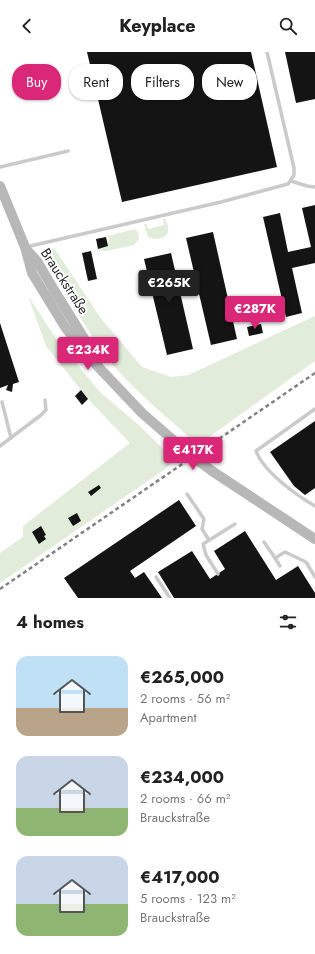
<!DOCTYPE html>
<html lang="en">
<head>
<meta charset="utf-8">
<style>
  body { margin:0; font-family:Jost,sans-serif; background:#f2f2f2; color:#222; height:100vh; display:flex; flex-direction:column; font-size:15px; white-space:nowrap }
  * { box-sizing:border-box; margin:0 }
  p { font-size:13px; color:#767676 }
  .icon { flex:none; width:22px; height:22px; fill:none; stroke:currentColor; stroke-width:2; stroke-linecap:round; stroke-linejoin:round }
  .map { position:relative; height:546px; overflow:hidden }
  .panel { display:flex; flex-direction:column; background:#fff; flex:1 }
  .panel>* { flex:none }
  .banner { position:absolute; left:12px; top:12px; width:291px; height:36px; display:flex; gap:8px }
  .price { position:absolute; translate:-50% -34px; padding:0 9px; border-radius:4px; background:#db2777; color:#fff; font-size:13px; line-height:26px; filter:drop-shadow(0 1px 2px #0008) }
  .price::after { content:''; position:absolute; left:50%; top:24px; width:12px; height:9px; margin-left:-6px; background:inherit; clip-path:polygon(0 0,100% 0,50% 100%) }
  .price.current { background:#222; color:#fff }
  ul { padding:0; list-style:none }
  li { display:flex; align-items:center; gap:12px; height:100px; padding:0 16px }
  li span { display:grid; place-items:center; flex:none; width:112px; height:80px; border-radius:12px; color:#555 }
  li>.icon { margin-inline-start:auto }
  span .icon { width:48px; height:48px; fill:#fffc; stroke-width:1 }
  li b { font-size:17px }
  h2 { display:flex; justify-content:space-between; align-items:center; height:48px; padding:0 16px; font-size:17px }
  .pill { padding:0 14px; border-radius:16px; background:#fff; box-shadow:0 1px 3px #0004; font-size:14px; line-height:36px }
  .pill.current { background:#db2777; color:#fff }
  header { display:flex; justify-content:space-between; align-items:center; height:52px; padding:0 16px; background:#fff; font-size:18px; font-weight:700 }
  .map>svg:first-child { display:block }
  .green { fill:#e1ecda }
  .building { fill:#141414 }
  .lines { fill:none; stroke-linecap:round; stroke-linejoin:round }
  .lane { stroke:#cacaca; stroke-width:3.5 }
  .secondary { stroke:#b7b7b7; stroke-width:10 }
  .rail { stroke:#828282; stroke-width:2.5; stroke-dasharray:4 3; stroke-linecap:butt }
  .secondary-bridge { stroke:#b7b7b7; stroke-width:10 }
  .labels { text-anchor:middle; stroke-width:4; stroke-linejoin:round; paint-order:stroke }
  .street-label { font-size:14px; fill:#2d2d2d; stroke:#fff }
</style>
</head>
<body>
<header><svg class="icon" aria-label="back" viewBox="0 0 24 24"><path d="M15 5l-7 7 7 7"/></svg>Keyplace<svg class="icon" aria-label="search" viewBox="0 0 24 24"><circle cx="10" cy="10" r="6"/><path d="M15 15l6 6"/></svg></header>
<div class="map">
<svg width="315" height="546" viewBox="0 0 315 546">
  <rect width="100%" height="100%" fill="#fff"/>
  <g class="green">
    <path d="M165,166c1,4 4,9 3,13 -1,9 -14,9 -20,6l-4,-13h3l1,5 16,-4 -1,-5z"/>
    <polygon points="135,177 138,180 139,187 134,193 106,199 99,198 99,196 108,194 107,191 109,189 108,184"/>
    <path d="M54,196l46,69 42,50 29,10 17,-2 127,-59v45l-117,84c-29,-26 -60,-51 -85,-80 -18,-22 -32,-47 -47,-71 -8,-13 -18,-25 -22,-40z"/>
    <polygon points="28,244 57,288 100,340 141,375 165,399 176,407 165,417 0,531 0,501 23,485 23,474 130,391 89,348 46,294"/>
  </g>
  <g class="building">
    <polygon points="87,0 251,0 277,115 122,150"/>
    <polygon points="285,0 315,0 315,47 296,51"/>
    <polygon points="315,153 315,211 292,216 302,261 286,265 263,165 280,161 288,200 311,195 302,156"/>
    <polygon points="213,180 237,287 211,293 186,186"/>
    <polygon points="106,185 108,194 98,197 96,187"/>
    <polygon points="91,199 97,227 88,229 82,201"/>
    <polygon points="171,201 193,297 167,303 144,207"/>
    <polygon points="0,271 19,330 13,332 12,340 6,338 8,333 0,336"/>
    <polygon points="261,272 263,281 249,284 247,275"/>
    <polygon points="81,338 88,347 82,353 75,344"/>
    <polygon points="315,369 315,436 305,443 294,434 270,400"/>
    <polygon points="99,433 101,436 91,444 88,440"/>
    <polygon points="179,448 196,474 130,519 135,526 144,520 162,546 78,546 64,526"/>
    <polygon points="77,461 81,469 73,474 68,466"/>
    <polygon points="41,474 46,483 44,484 46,487 39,492 32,480"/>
    <polygon points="245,479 276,528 298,514 315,541 315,546 174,546 158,520 192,499 210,527 225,517 214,499"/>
  </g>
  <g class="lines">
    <g class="lane">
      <polyline points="0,115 68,99"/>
      <polyline points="291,129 307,134 315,135"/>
      <polyline points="26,195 221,150 288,132 294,123 294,116 267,0"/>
      <polyline points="2,350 11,386"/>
      <path d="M315,357l-59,42c8,21 40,44 59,55"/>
      <polyline points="0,394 41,363 46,358 45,348"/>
      <polyline points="187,442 204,467 202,477 209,488"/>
      <polyline points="264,490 275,506 285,500 306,510 315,525"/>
      <polyline points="275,506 280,514"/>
      <polyline points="218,522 206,503 203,492 235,472"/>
      <polyline points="156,525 170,546"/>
    </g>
    <g class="secondary">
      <polyline points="0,134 25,195 32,221 65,275 86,302 142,361 188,401"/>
      <polyline points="27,198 37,209 54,238 98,309"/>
      <polyline points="212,419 315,487"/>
    </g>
    <polyline class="rail" points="0,537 315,321"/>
    <polyline class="secondary-bridge" points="188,401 212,419"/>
  </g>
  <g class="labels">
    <g class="street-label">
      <text transform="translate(65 229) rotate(57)" y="5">Brauckstraße</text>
    </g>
  </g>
</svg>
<b class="price current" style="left:169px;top:252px">€265K</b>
<b class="price" style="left:255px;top:278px">€287K</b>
<b class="price" style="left:88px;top:319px">€234K</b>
<b class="price" style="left:193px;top:419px">€417K</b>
<div class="banner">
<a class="pill current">Buy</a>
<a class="pill">Rent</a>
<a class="pill">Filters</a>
<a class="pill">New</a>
</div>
</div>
<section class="panel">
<h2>4 homes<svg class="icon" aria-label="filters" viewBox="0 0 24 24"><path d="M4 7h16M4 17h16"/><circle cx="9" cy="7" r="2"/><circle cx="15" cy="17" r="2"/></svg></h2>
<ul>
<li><span style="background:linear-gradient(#bfe0f5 65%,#b9a48a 0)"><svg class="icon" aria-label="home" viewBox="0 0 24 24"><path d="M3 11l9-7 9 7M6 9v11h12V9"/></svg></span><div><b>€265,000</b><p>2 rooms · 56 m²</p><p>Apartment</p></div></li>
<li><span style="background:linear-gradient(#c9d6e8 65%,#8fb573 0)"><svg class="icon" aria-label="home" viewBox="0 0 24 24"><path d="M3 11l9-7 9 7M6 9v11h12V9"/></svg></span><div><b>€234,000</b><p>2 rooms · 66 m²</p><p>Brauckstraße</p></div></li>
<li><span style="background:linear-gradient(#c9d6e8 60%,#8fb573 0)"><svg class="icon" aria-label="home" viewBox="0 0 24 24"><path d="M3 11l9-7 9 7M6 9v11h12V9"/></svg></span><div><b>€417,000</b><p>5 rooms · 123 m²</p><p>Brauckstraße</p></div></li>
</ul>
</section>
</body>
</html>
